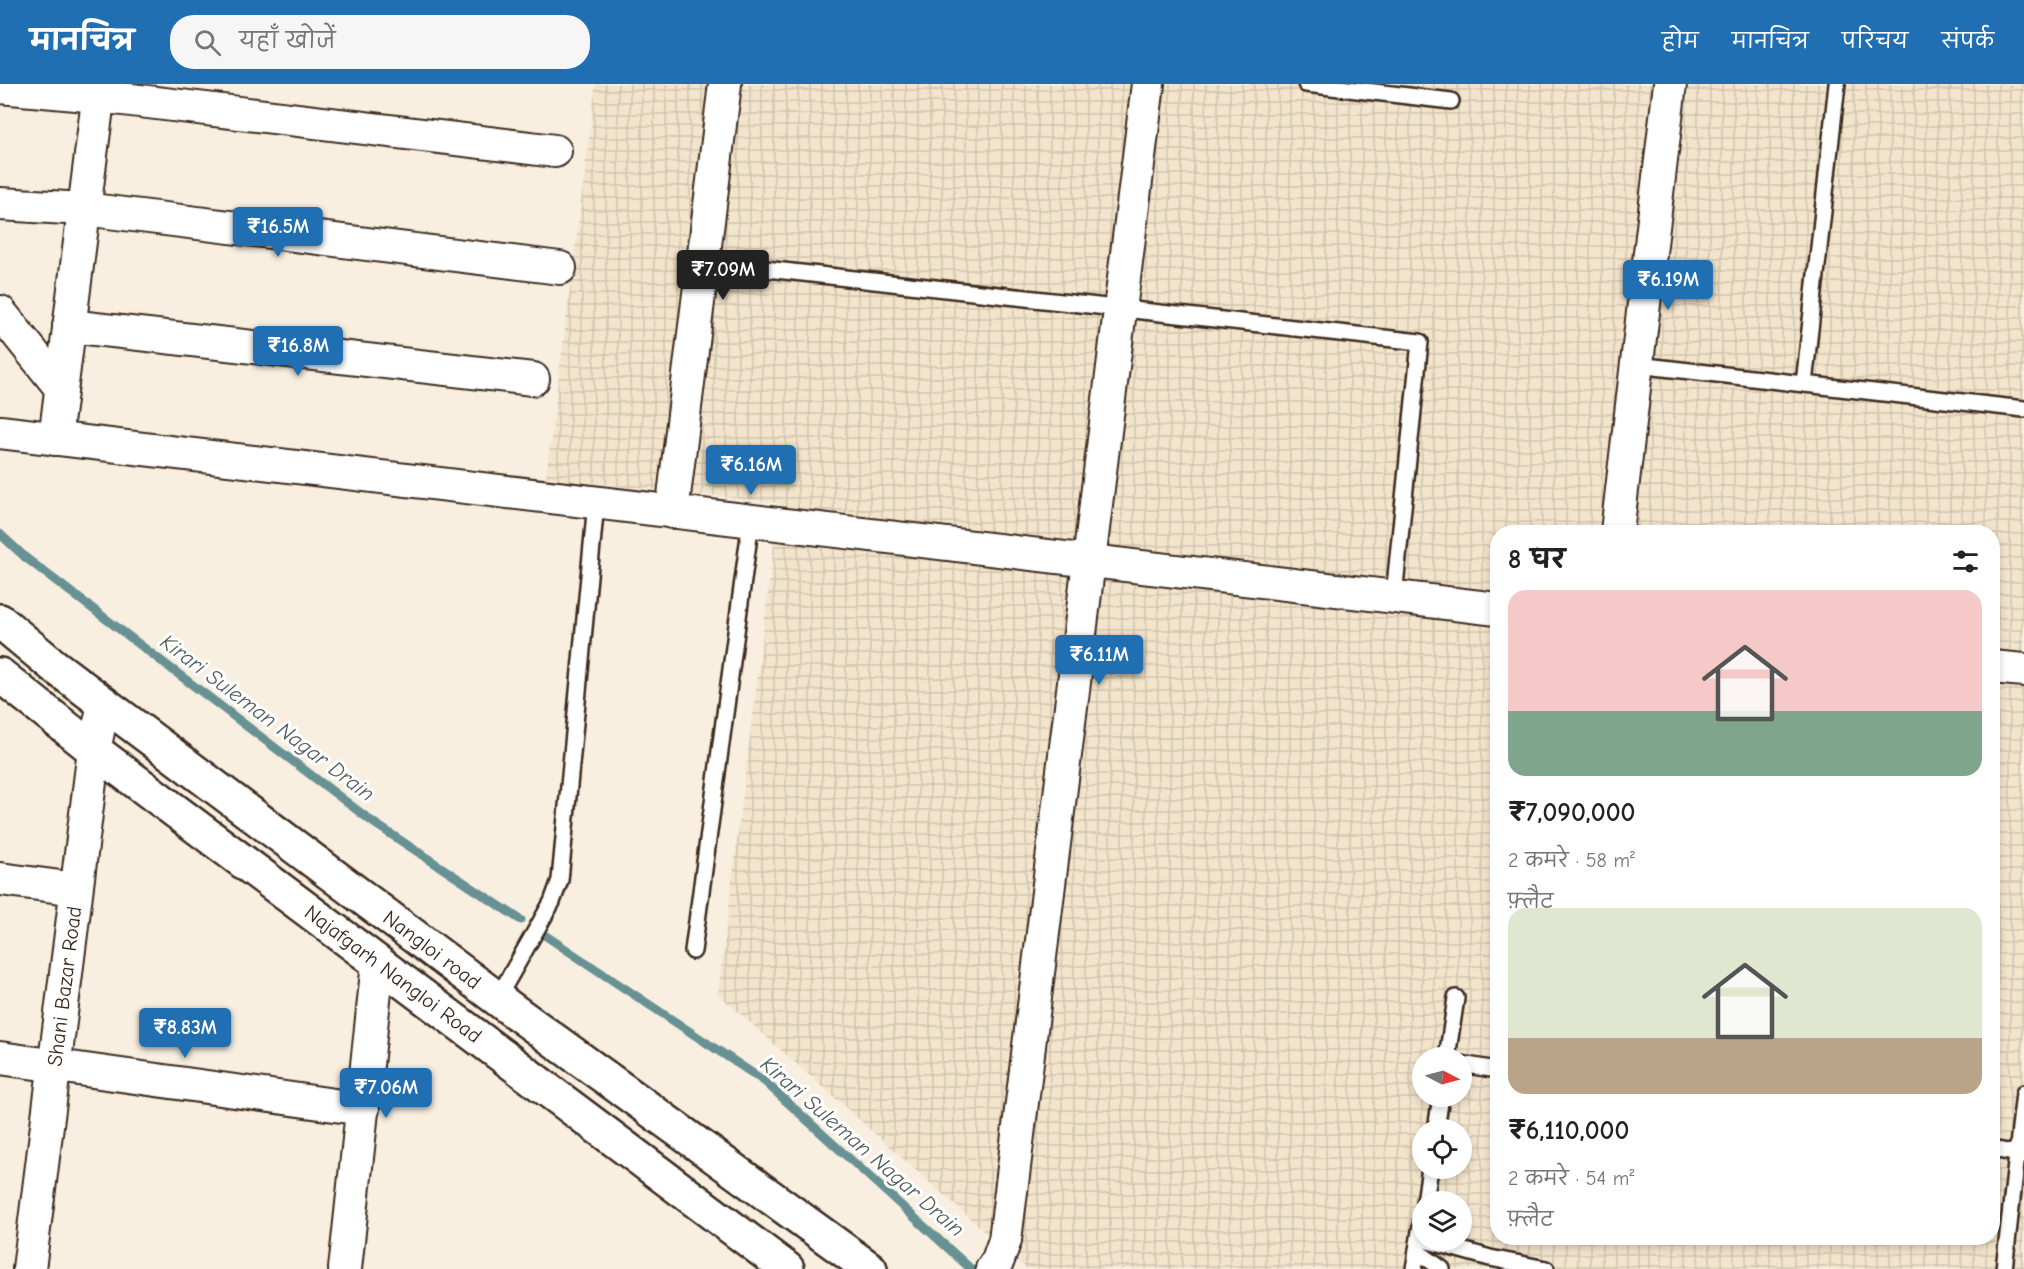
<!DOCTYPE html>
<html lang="hi">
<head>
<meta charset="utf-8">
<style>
  body { margin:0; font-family:"Comic Neue","Playpen Sans Deva",sans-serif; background:#f6f6f6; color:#222; height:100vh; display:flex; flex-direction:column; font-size:22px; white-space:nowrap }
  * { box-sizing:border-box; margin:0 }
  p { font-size:20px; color:#767676 }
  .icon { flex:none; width:33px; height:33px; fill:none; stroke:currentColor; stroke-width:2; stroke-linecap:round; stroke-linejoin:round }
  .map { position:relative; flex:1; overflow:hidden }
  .side { position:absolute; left:1490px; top:441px; width:510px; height:720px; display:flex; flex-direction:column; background:#fff; border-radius:24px; box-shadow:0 3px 9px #0003 }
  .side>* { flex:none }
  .needle { width:39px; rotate:96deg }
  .fabs { position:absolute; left:1412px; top:963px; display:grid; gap:12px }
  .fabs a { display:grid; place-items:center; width:60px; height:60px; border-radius:50%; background:#fff; box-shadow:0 3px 9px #0003; font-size:30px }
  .price { position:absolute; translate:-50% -51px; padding:0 14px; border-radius:6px; background:#1f6fb2; color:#fff; font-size:20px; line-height:39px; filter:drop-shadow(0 2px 3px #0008) }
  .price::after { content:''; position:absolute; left:50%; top:36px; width:18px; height:14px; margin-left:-9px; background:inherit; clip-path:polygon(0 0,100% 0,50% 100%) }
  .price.current { background:#222; color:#fff }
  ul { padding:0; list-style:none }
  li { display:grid; align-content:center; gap:12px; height:318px; padding:0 18px }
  li span { display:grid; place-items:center; height:186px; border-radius:18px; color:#555 }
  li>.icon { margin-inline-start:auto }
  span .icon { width:108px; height:108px; fill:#fffc; stroke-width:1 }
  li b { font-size:26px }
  h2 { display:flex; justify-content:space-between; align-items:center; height:72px; padding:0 18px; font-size:26px }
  header { display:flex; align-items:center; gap:36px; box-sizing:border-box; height:84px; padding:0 30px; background:#1f6fb2; color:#fff }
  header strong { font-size:28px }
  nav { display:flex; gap:33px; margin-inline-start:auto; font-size:21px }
  .search { width:420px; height:54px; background:#f6f6f6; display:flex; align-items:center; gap:15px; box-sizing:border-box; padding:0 21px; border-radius:24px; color:#767676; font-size:22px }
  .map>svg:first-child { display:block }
  .industrial { fill:url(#industrial-grid); fill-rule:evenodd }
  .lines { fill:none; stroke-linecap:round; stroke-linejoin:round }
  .stream { stroke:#679194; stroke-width:9 }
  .lane-casing { stroke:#3b2a1e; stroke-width:20 }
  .street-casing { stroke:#3b2a1e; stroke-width:36 }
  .primary-casing { stroke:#3b2a1e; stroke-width:38 }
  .lane { stroke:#fff; stroke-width:15 }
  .street { stroke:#fff; stroke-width:32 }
  .primary { stroke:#fff; stroke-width:33 }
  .labels { text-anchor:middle; stroke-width:6; stroke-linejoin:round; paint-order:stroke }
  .street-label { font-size:21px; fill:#3b2a1e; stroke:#fff }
  .water-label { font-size:22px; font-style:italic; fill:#515d59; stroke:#fff }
</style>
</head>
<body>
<header>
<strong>मानचित्र</strong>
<div class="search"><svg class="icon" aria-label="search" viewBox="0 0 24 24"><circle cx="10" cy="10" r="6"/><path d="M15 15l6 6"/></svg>यहाँ खोजें</div>
<nav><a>होम</a><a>मानचित्र</a><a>परिचय</a><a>संपर्क</a></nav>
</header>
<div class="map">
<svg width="2024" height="1185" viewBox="0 0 2024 1185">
  <defs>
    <pattern id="industrial-grid" width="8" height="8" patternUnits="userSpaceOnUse" patternTransform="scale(1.5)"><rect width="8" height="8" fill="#f3e4cc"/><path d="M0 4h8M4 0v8" fill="none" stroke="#d1c4af"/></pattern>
  </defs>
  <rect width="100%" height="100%" fill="#f8efe1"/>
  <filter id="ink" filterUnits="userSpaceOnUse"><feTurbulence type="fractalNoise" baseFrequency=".0167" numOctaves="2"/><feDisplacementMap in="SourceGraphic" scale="12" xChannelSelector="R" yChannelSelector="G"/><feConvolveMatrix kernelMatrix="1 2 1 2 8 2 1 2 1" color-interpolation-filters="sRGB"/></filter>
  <g filter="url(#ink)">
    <path class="industrial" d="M596,0h1428v1185h-997l-309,-275 61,-491 -233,-25zM1497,448h495v706h-495zM1422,974h39v38h-39zM1422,1046h39v38h-39zM1422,1118h39v38h-39z"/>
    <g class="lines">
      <g class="stream">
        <polyline points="0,450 26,474 374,739 521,836"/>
        <polyline points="546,852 764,997 971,1185"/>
      </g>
      <g class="lane-casing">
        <g id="lane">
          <polyline points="1306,0 1451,17"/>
          <polyline points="703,178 1420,258 1394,512"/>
          <polyline points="1637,281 2024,325"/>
          <polyline points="1804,300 1837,0"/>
          <polyline points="693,867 751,437"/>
          <polyline points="497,915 552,818 560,796 596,419"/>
          <polyline points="1447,974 1456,914"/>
          <polyline points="1461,980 1497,986"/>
          <polyline points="1436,1046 1441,1012"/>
          <polyline points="1992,1065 2024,1071"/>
          <polyline points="1425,1118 1430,1084"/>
          <polyline points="1425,1156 1490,1174 1546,1185"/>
          <polyline points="1417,1167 1442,1185"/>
          <polyline points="1414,1185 1422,1135"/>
          <polyline points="2004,1185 2024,1009"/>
        </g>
      </g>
      <g class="street-casing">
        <g id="street">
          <polyline points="0,3 98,12 555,67"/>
          <polyline points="0,120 84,125 560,184"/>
          <polyline points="0,228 61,304"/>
          <polyline points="69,242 533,295"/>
          <polyline points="0,348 1497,525"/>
          <polyline points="55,355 100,0"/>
          <polyline points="672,428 725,0"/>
          <polyline points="1617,448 1670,0"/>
          <polyline points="1992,583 2024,586"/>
          <polyline points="0,795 76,805"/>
          <polyline points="0,974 363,1025"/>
          <path id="s1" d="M29,1185l65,-519 10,-46"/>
          <polyline points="345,1185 378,879"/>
          <polyline points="992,1185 998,1176 1005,1156 1148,0"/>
        </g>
      </g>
      <g class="primary-casing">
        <g id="primary">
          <path id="s2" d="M0,537l54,45 457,343 359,260"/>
          <path id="s3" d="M0,591l94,75 693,519"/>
        </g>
      </g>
      <use href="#lane" class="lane"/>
      <use href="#street" class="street"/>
      <use href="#primary" class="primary"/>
    </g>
  </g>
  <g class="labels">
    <g class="street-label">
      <text dy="7" stroke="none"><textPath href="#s2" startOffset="543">Nangloi road</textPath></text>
      <text dy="7" stroke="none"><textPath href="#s3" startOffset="494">Najafgarh Nangloi Road</textPath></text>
      <text dy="7" stroke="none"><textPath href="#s1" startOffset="285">Shani Bazar Road</textPath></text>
    </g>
    <g class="water-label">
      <text transform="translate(268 633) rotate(37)" y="8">Kirari Suleman Nagar Drain</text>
      <text transform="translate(863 1062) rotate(41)" y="8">Kirari Suleman Nagar Drain</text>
    </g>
  </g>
</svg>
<div class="fabs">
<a><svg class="needle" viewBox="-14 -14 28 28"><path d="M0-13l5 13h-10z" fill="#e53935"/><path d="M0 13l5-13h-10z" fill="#767676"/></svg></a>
<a><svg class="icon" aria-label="locate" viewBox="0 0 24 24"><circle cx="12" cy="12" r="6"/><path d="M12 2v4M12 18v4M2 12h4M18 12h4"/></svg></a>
<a><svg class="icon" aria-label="layers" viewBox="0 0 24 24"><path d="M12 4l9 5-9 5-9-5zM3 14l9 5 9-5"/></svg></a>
</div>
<b class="price" style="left:278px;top:174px">₹16.5M</b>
<b class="price current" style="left:723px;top:217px">₹7.09M</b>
<b class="price" style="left:1668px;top:227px">₹6.19M</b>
<b class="price" style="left:298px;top:293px">₹16.8M</b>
<b class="price" style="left:751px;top:412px">₹6.16M</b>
<b class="price" style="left:1099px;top:602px">₹6.11M</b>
<b class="price" style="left:185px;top:975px">₹8.83M</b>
<b class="price" style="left:386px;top:1035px">₹7.06M</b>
<section class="side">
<h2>8 घर<svg class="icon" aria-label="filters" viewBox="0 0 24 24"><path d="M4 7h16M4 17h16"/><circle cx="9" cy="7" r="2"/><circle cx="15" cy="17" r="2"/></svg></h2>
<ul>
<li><span style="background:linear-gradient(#f6c9c9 65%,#7fa58c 0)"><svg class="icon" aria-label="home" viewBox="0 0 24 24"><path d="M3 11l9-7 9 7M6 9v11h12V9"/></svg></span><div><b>₹7,090,000</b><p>2 कमरे · 58 m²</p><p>फ़्लैट</p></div></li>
<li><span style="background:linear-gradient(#dfe7d0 70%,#b9a48a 0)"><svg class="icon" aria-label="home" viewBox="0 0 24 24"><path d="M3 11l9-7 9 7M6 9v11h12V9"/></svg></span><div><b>₹6,110,000</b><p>2 कमरे · 54 m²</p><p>फ़्लैट</p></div></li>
</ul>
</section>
</div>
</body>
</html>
